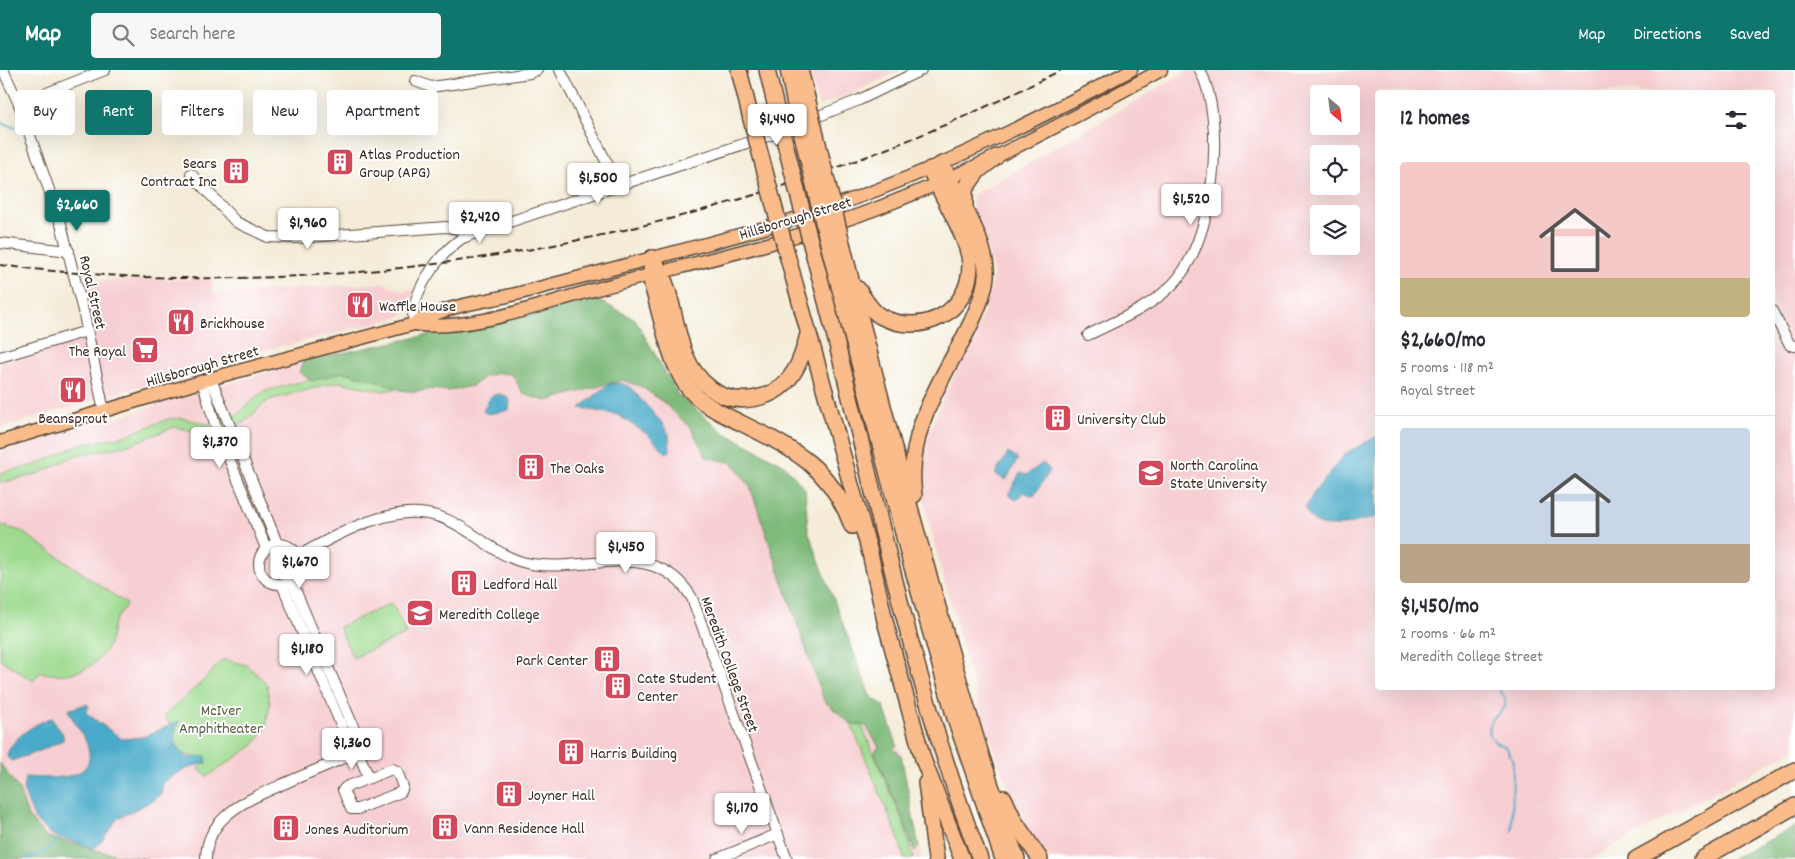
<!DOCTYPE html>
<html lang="en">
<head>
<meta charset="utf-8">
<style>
  body { margin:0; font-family:Dekko,sans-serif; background:#f7f7f7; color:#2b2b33; height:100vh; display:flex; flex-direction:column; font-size:19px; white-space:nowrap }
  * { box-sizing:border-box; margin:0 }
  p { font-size:16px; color:#7c7c81 }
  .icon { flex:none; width:28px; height:28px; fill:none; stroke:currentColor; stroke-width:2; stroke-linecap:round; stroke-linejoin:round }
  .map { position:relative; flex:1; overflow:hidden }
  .panel { position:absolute; left:1375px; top:20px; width:400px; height:600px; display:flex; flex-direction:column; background:#fff; border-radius:5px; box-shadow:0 5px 20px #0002 }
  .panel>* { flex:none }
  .top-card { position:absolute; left:15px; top:20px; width:475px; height:45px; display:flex; gap:10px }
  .needle { width:32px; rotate:152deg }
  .fabs { position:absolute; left:1310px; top:15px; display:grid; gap:10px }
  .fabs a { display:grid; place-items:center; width:50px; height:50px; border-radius:5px; background:#fff; box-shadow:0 5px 20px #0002; font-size:25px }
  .price { position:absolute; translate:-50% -42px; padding:0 11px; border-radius:5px; background:#fff; color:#222; font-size:16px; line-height:32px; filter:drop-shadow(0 1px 2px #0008) }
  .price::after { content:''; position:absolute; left:50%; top:30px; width:15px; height:11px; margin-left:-8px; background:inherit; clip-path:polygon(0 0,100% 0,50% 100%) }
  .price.current { background:#0f766e; color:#fff }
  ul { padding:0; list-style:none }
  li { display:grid; align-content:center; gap:10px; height:265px; padding:0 25px }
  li+li { border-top:1px solid #e1e1e2 }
  li span { display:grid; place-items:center; height:155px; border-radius:5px; color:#555 }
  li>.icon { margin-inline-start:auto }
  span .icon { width:90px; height:90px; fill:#fffc; stroke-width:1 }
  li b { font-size:21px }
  h2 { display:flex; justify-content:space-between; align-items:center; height:60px; padding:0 25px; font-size:21px }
  .tag { padding:0 18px; border-radius:5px; background:#fff; box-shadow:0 5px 20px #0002; font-size:18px; line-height:45px }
  .tag.current { background:#0f766e; color:#fff }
  header { display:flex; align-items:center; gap:30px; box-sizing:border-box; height:70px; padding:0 25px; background:#0f766e; color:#fff }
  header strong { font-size:24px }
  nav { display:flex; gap:28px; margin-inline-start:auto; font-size:18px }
  .search { width:350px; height:45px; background:#f7f7f7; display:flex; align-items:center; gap:12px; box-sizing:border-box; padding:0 18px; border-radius:5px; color:#7c7c81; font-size:19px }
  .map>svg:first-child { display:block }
  .built { fill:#f7cfd2; fill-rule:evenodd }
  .green { fill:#9eda8f; stroke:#6c8256 }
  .forest { fill:#7eba7a; stroke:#5c724c }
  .water { fill:#49abc9; stroke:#426a74 }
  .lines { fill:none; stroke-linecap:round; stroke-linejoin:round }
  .stream { stroke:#49abc9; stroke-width:2 }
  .minor-casing { stroke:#57473a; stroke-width:12 }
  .major-casing { stroke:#57473a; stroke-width:15 }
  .highway-casing { stroke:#57473a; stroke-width:18 }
  .minor { stroke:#fff; stroke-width:10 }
  .major { stroke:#fabc8b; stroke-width:12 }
  .highway { stroke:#fabc8b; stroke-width:15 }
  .rail { stroke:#3b2a1e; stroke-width:2; stroke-dasharray:8 4; stroke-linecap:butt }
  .highway-bridge-casing { stroke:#57473a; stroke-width:18; stroke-linecap:butt }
  .highway-bridge { stroke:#fabc8b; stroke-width:15 }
  .labels { text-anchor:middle; stroke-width:4; stroke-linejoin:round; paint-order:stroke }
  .poi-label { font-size:16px; fill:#3b2a1e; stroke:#fff; text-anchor:start }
  .street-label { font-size:16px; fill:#3b2a1e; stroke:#fff }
  .park-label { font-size:16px; fill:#595f40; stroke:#fff }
</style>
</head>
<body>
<header>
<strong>Map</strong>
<div class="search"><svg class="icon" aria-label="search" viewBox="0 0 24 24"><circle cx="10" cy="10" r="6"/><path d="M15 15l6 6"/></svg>Search here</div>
<nav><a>Map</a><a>Directions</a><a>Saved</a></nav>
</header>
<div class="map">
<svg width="1795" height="789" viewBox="0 0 1795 789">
  <rect width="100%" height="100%" fill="#fff"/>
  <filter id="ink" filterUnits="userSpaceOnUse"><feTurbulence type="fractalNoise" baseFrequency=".02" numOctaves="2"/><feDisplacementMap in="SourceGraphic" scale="10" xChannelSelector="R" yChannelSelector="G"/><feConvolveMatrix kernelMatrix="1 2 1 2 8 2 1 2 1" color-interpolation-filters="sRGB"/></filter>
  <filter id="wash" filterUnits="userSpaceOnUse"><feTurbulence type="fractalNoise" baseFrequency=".0096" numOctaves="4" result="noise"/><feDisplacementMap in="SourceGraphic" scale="20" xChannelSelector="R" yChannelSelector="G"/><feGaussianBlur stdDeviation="1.12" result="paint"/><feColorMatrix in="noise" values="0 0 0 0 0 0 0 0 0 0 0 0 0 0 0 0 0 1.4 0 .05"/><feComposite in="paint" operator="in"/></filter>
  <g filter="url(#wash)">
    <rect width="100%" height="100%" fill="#f4ecd8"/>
    <g class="built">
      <polygon points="808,0 901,0 844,27 819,36"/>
      <path d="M1189,0h606v679l-205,110h-540l-6,-6 -22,-34 -22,-52 -19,-54 -48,-174 -9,-42 -1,-48 19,-48 44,-93 8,-33 -10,-40 -11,-24v-16zM1378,22h394v596h-394zM1319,24h32v32h-32zM1319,84h32v32h-32zM1319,144h32v32h-32z"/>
      <polygon points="212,209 213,224 384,213 404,221 414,220 405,242 399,247 286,276 283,275 0,358 0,291 93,262 82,211"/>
      <polygon points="597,230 635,249 678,325 725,363 783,394 805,419 808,461 870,626 883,635 901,685 922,789 0,789 0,382 303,291"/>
    </g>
    <g class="green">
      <polygon points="587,269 715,358 735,369 852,633 904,754 914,789 904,789 898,767 739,385 598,277 384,321 338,312 269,330 243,353 219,362 204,363 174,357 126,376 77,385 38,404 0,413 0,403 35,395 81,374 121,367 168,349 183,348 207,354 216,353 238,344 256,327 265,321 336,303 345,302 382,311"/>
      <path d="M0,455l21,6 106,73c-4,6 -10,13 -13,19 -2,5 -2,11 -3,16 -10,30 -42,41 -70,33l-8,9 -33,-22z"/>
      <polygon points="392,533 406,564 353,588 339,557"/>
      <polygon points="223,589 247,595 267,614 270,634 265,660 254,675 208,706 200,701 200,689 182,683 174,669 176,662 164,646 203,611"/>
    </g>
    <g class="forest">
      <polygon points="597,230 635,249 678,325 725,363 783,394 805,419 808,461 870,626 883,635 897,675 893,679 901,685 919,777 915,782 902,746 874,682 879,677 866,656 850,653 824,631 750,417 733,393 706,387 691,358 663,332 642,317 622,310 546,331 523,324 512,304 498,303 484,307 472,316 448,321 432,319 415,322 400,320 379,311 343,302 312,311 299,302 303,291"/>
      <polygon points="0,693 19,720 28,746 45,766 116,785 147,789 0,789"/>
      <polygon points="1795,756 1795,789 1731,789 1795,757"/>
    </g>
    <g class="water">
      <polygon points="619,313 630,317 663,354 669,364 670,381 666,383 647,364 618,345 580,338 609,314"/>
      <polygon points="498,324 506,326 510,330 509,340 488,344 483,341 491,326"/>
      <path d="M1377,366v81c-23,5 -63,22 -72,-9l10,-17 31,-38z"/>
      <polygon points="1008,383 1018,389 1006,410 995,404"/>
      <polygon points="1043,393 1050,400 1034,426 1023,422 1016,430 1008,425 1020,403 1026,405"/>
      <path d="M86,634l3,2 -3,7 36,26 21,-2 36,-16c-7,16 -7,28 10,37l17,-2 1,7c-14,1 -33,11 -44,20l-2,10 -5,6 -38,19 -17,24 -5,5h-6l-38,-12 -17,-15 -12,-30 2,-13c18,1 69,6 64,-25 -3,-17 -15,-28 -21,-42z"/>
      <path d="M51,648l12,16v6l-23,11 -29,10 -4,-4c0,-16 30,-35 44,-39z"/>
    </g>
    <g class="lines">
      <g class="stream">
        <polyline points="0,53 16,58"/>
        <polyline points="1498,618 1505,628 1505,637 1491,651 1488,663 1495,672 1506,677 1513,691 1512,762"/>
        <polyline points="27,789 45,781 60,768"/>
      </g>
    </g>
  </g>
  <g filter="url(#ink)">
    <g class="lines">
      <g class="minor-casing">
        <g id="minor">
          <polyline points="3,0 19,34 61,154 84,245 104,341"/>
          <polyline points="560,0 618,115"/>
          <polyline points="415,11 431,17 530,3 537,0"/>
          <polyline points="19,34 105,0"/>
          <polyline points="191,104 236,152 268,167 295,168 446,157 460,159 466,167"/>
          <polyline points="0,173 69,181"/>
          <polyline points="1772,241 1790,275 1795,276"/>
          <path d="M414,254c-6,-29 27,-73 50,-87l310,-103 85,-34 62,-30"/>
          <path d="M1088,265c28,-14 62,-27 85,-51 41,-42 54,-162 27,-214"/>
          <polyline points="0,287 87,261"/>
          <polyline points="211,309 277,473"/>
          <polyline points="202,311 216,357 266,478"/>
          <circle cx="279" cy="494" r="20"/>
          <path d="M298,486c33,-18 71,-40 109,-43 56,-4 77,43 124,51 57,9 125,-27 161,34l95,261"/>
          <polyline points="291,510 358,668 358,682"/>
          <polyline points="282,514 347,669 358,682 369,708"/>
          <polygon points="392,699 397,701 403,717 401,722 358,739 351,739 343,720 346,717"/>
          <path d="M206,789c0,-46 49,-62 84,-78 23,-10 45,-19 68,-29"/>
          <polyline points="717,789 778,764"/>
        </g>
      </g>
      <g class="major-casing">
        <g id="major">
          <path d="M414,254c54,9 130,-21 183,-35 87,-24 177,-43 262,-74 105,-38 204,-91 302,-145"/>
          <path d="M0,372l220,-66 194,-52c31,-19 71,-22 106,-31 81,-21 161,-42 241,-64 131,-37 251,-96 370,-159"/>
        </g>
      </g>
      <g class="highway-casing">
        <g id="highway">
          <polyline points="739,0 751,49"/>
          <polyline points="767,0 778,46"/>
          <polyline points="788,0 796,40"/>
          <polyline points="800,0 809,36"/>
          <polyline points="965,136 965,119 978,101 996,87"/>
          <path d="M843,177c31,127 64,255 101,381 22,77 44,156 73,231"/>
          <polyline points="830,181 910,490 955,648 1003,789"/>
          <path d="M814,186c55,201 91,408 166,603"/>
          <path d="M652,188l-1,17 1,10c8,26 18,79 34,100 13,18 34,28 53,37 53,26 92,45 113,104"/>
          <path d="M652,188c30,39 16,98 58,130 16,13 35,14 54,8 28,-9 38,-36 44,-62"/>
          <polyline points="792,203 870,483 885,551 923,689 962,789"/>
          <path d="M858,219c6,9 12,21 22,27 41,22 90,-3 90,-51 0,-25 -30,-71 -40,-96"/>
          <path d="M914,425c-8,-57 21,-105 48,-154 9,-17 22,-44 24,-64 3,-33 -30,-83 -44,-113"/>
          <polyline points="926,713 936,789"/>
          <polyline points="1004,728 1015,752 1040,789"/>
          <polyline points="1636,789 1795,700"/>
          <polyline points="1702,789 1795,736"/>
        </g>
      </g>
      <use href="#minor" class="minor"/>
      <use href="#major" class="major"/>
      <use href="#highway" class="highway"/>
      <path class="rail" d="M0,195c358,46 742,-30 1061,-195"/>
      <g class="highway-bridge-casing">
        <g id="highway-bridge">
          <polyline points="809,36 843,177"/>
          <polyline points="796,40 830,181"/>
          <polyline points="778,46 814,186"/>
          <polyline points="751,49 792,203"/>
        </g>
      </g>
      <use href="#highway-bridge" class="highway-bridge"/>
    </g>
  </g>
  <defs>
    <g id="building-square" transform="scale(1.4375)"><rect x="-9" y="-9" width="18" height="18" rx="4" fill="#d1495b" stroke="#fff"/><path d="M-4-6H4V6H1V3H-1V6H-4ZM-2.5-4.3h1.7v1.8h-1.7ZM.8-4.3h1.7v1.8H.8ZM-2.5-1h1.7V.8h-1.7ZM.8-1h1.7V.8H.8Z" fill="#fff"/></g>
    <g id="restaurant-square" transform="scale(1.4375)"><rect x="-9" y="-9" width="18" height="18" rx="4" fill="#d1495b" stroke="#fff"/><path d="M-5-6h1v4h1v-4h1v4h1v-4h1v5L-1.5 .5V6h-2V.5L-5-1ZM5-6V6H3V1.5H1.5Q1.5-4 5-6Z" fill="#fff"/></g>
    <g id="supermarket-square" transform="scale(1.4375)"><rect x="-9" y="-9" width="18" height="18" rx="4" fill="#d1495b" stroke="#fff"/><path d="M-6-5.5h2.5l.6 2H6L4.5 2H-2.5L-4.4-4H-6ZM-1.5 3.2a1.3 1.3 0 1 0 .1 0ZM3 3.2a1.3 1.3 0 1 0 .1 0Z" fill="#fff"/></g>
    <g id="university-square" transform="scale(1.4375)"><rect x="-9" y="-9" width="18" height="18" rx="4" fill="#d1495b" stroke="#fff"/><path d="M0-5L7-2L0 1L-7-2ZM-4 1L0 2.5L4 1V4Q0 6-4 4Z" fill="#fff"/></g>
  </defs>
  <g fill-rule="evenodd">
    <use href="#building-square" x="340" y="92"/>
    <use href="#building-square" x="236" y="101"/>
    <use href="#restaurant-square" x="360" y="235"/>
    <use href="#restaurant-square" x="181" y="252"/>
    <use href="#supermarket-square" x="145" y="280"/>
    <use href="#restaurant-square" x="73" y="320"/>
    <use href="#building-square" x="1058" y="348"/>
    <use href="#building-square" x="531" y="397"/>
    <use href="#university-square" x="1151" y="403"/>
    <use href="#building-square" x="464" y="513"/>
    <use href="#university-square" x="420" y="543"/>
    <use href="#building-square" x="607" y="589"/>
    <use href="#building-square" x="618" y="616"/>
    <use href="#building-square" x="571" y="682"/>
    <use href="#building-square" x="509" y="724"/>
    <use href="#building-square" x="445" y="757"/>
    <use href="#building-square" x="286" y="758"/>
  </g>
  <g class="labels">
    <g class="poi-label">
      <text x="359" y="89">Atlas Production<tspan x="359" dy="18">Group (APG)</tspan></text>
      <text x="217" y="98" text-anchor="end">Sears<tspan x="217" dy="18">Contract Inc</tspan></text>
      <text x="379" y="241">Waffle House</text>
      <text x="200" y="258">Brickhouse</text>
      <text x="126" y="286" text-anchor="end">The Royal</text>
      <text x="73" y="353" text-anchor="middle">Beansprout</text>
      <text x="1077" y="354">University Club</text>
      <text x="1170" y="400">North Carolina<tspan x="1170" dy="18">State University</tspan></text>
      <text x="550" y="403">The Oaks</text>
      <text x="483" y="519">Ledford Hall</text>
      <text x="439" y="549">Meredith College</text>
      <text x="588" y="595" text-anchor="end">Park Center</text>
      <text x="637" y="613">Cate Student<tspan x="637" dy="18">Center</tspan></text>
      <text x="590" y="688">Harris Building</text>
      <text x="528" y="730">Joyner Hall</text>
      <text x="464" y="763">Vann Residence Hall</text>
      <text x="305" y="764">Jones Auditorium</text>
    </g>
    <g class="street-label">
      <text transform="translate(795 147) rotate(-17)" y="6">Hillsborough Street</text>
      <text transform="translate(94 222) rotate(77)" y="6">Royal Street</text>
      <text transform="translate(202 295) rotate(-16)" y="6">Hillsborough Street</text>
      <text transform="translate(731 594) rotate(70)" y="6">Meredith College Street</text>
    </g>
    <g class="park-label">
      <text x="221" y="645">McIver<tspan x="221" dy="18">Amphitheater</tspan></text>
    </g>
  </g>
</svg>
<div class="fabs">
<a><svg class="needle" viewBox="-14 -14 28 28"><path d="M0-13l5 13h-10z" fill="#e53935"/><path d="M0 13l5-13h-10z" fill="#7c7c81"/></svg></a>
<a><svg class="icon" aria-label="locate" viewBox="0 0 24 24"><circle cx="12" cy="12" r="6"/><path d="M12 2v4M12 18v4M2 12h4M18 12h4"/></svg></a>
<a><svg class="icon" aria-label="layers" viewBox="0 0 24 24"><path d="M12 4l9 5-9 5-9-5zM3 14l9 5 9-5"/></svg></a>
</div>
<b class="price" style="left:777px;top:76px">$1,440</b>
<b class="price" style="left:598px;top:135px">$1,500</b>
<b class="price" style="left:1191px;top:156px">$1,520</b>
<b class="price current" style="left:77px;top:162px">$2,660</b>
<b class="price" style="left:480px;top:174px">$2,420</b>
<b class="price" style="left:308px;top:180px">$1,960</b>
<b class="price" style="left:220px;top:399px">$1,370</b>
<b class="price" style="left:626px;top:504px">$1,450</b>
<b class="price" style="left:300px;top:519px">$1,670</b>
<b class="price" style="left:307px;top:606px">$1,180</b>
<b class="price" style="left:352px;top:700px">$1,360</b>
<b class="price" style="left:742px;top:765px">$1,170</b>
<div class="top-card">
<a class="tag">Buy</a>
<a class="tag current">Rent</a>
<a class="tag">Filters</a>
<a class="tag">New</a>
<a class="tag">Apartment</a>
</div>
<section class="panel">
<h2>12 homes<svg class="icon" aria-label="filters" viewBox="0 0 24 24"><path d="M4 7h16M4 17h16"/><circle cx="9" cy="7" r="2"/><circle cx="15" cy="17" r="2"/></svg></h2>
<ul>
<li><span style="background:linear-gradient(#f6c9c9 75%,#c2b280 0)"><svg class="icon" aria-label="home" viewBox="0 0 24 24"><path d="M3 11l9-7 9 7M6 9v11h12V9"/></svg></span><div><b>$2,660/mo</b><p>5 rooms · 118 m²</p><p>Royal Street</p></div></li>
<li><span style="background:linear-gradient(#c9d6e8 75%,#b9a48a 0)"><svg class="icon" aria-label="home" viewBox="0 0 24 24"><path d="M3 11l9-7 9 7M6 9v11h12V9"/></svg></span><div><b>$1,450/mo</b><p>2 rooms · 66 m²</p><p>Meredith College Street</p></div></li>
</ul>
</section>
</div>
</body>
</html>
